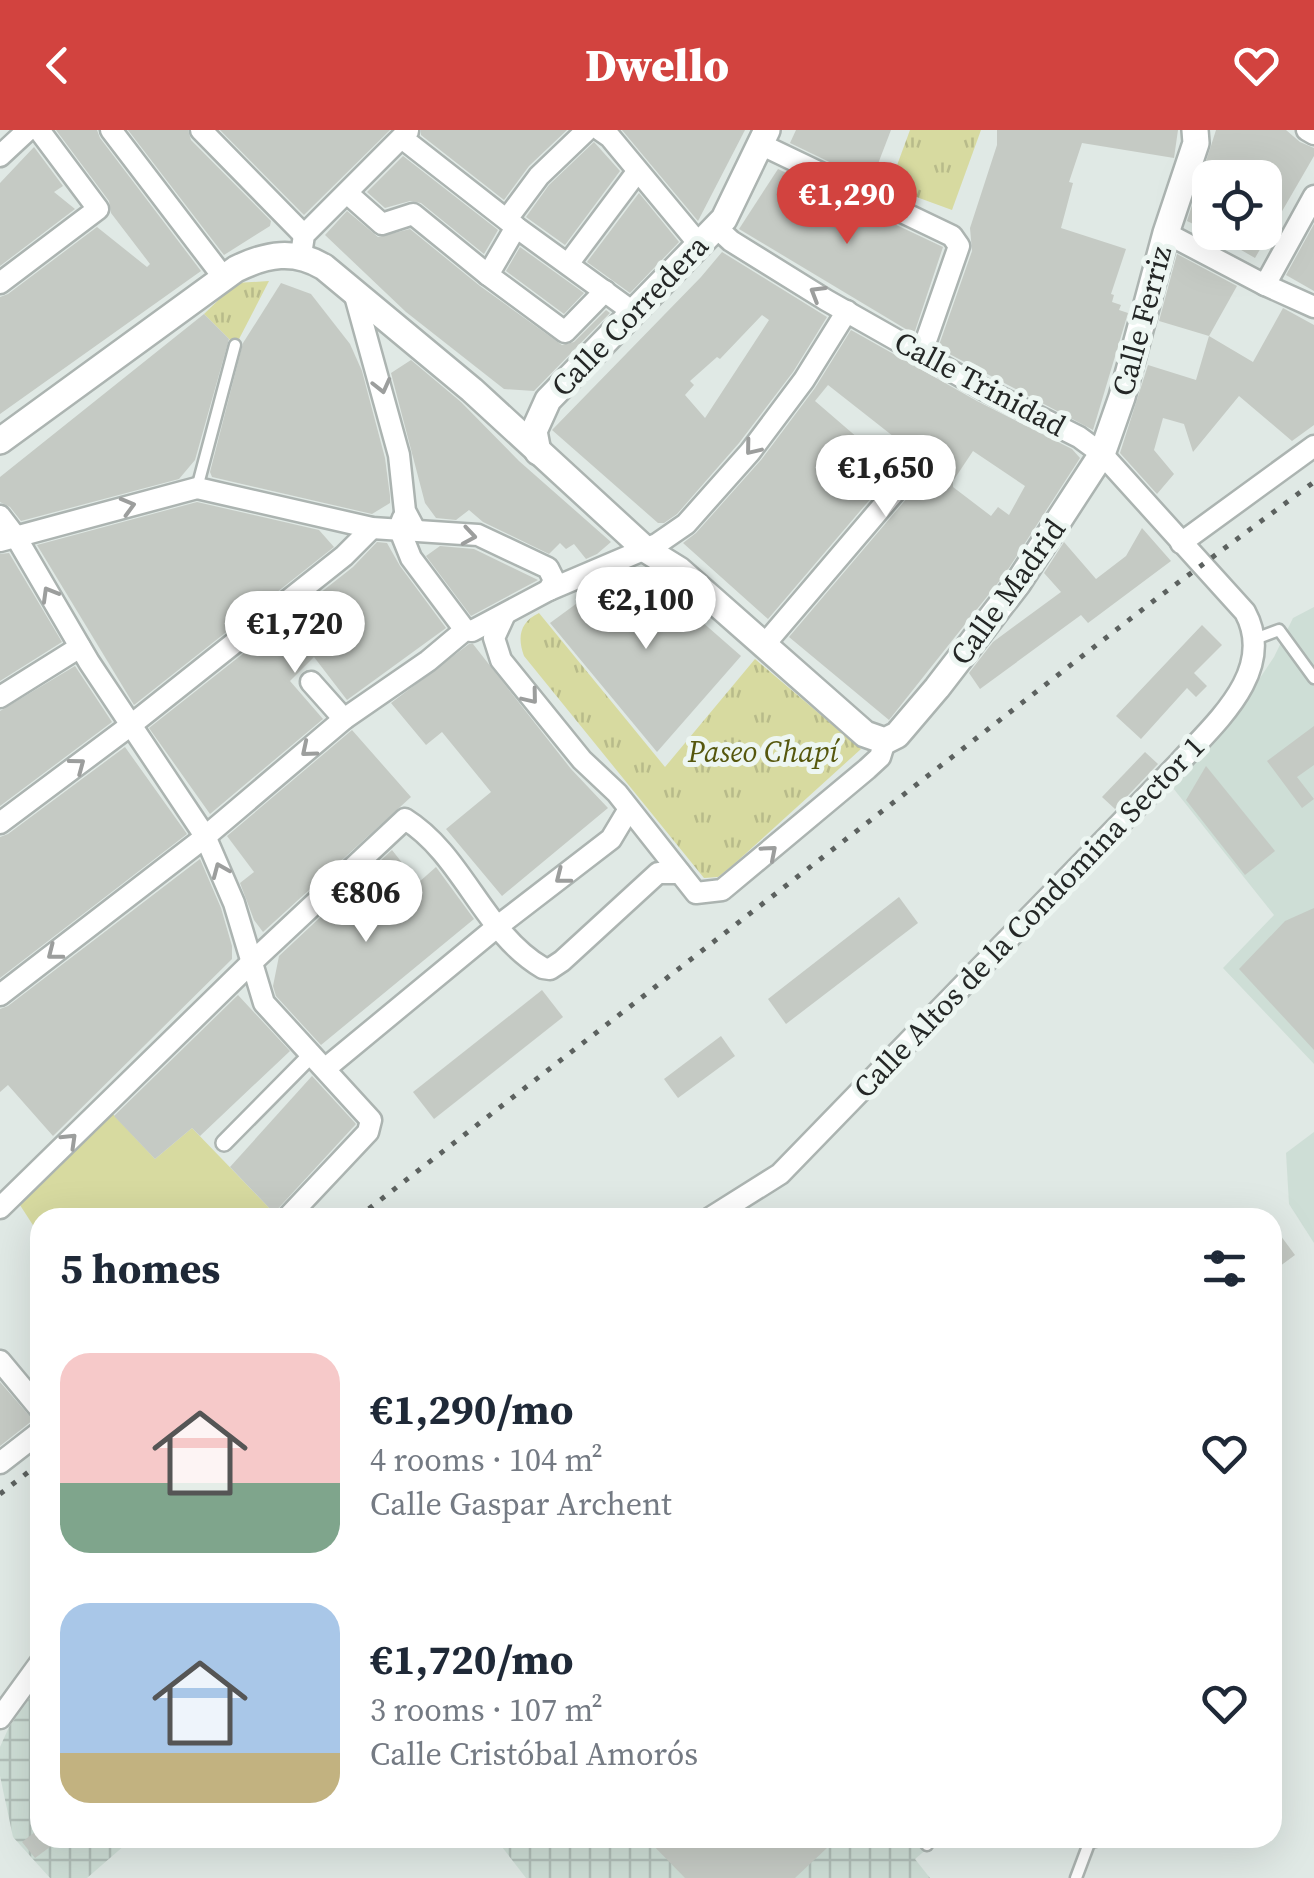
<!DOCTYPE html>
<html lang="en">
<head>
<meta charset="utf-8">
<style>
  body { margin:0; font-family:"Source Serif 4",serif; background:#f2f2f3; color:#1f2937; height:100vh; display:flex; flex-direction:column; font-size:38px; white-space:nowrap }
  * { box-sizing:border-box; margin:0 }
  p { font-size:32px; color:#747a83 }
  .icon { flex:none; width:55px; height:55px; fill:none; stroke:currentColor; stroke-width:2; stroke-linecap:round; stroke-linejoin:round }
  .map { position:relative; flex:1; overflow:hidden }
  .drawer { position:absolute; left:30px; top:1078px; width:1252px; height:640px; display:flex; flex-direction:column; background:#fff; border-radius:30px; box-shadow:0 10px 40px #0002 }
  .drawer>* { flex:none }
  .controls { position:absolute; left:1192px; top:30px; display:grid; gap:20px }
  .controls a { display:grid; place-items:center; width:90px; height:90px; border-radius:20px; background:#fff; box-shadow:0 10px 40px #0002; font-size:50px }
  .price { position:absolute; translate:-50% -85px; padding:0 22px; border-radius:35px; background:#fff; color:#222; font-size:32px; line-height:65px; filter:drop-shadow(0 2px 5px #0008) }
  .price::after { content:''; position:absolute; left:50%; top:60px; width:30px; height:22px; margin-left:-15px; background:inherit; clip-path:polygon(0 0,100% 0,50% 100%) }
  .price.selected { background:#d2433f; color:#fff }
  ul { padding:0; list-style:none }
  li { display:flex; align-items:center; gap:30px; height:250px; padding:0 30px }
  li span { display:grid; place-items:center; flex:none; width:280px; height:200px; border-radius:30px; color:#555 }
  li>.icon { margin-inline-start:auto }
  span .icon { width:120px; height:120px; fill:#fffc; stroke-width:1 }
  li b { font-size:42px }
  h2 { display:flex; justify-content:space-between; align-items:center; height:120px; padding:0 30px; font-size:42px }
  header { display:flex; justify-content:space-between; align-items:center; height:130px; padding:0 30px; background:#d2433f; color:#fff; font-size:45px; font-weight:800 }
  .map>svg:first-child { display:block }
  .built { fill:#ceded6 }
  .industrial { fill:url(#industrial-grid) }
  .grass { fill:#d7daa0 }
  .park { fill:url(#park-tufts) }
  .building { fill:#c5cac4; fill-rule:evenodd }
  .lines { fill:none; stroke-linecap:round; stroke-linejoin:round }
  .service-casing { stroke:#acb4b1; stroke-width:15 }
  .pedestrian-casing { stroke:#acb4b1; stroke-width:20 }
  .minor-casing { stroke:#acb4b1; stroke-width:25 }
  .tertiary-casing { stroke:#acb4b1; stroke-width:30 }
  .service { stroke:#fff; stroke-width:10 }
  .pedestrian { stroke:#fff; stroke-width:15 }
  .minor { stroke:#fff; stroke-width:20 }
  .tertiary { stroke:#fff; stroke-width:25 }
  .rail { stroke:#5c615f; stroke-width:5; stroke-dasharray:5 10; stroke-linecap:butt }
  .oneway { stroke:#9c9e9d }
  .labels { text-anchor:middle; stroke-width:10; stroke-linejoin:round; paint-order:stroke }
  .street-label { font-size:30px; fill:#242726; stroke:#edf6f2 }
  .park-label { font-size:30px; font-style:italic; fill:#55570d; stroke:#edf6f2 }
</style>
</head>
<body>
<header><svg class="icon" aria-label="back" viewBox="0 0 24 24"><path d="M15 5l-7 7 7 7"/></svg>Dwello<svg class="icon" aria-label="heart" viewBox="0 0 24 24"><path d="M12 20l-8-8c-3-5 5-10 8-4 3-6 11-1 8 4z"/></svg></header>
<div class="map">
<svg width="1314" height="1748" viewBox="0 0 1314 1748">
  <defs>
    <pattern id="industrial-grid" width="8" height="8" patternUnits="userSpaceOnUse" patternTransform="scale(2.5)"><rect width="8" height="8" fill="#ceded6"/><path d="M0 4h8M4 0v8" fill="none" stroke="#b1beb8"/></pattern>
    <pattern id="park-tufts" width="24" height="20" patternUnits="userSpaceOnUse" patternTransform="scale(2.5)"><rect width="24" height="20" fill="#d7daa0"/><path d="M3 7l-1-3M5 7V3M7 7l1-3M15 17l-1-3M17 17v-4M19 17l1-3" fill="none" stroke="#b8bb8a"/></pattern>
  </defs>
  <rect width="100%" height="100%" fill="#e0e9e5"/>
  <g class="built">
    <polygon points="1314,477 1314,934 1223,838 1274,785 1173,658 1244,572 1274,527 1293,488"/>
    <polygon points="1314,1002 1314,1113 1289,1074 1286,1023"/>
  </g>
  <g class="industrial">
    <polygon points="40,1554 40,1708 133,1708 87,1748 50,1748 13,1707 0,1646 0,1617 9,1597"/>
    <polygon points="495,1708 940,1708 915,1729 930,1748 526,1748"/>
  </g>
  <polygon class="grass" points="111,982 155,1029 192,998 275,1084 271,1088 40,1088 40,1106 18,1072"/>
  <g class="park">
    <polygon points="910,0 981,0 952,80 889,57"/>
    <polygon points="269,151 238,211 231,211 204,184 236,153"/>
    <path d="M539,483l126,154 90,-108 106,90 -128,116 -15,12 -14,1 -180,-222c-7,-19 -4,-34 15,-43z"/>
  </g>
  <g class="building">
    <polygon points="56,0 97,0 100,8 201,141 0,284 0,167 8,164 97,97 147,137 150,134 111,83 109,71"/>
    <polygon points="128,0 188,0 191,10 271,91 270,96 224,125"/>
    <polygon points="220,0 390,0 304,85"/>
    <polygon points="421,0 567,0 529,36 504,70 421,5"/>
    <polygon points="622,0 745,0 698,91"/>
    <polygon points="796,0 891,0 871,52 790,13"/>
    <polygon points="997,0 1178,0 1174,28 1082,13 1069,52 1073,53 1061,98 1126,119 1111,164 1114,165 1112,172 1121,175 1119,180 1128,183 1093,300 938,218 972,121 970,98 997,15"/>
    <polygon points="1216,0 1286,0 1300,12 1314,18 1314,26 1255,128 1210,102 1265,102 1265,48 1210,48 1210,102 1187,91"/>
    <polygon points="594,12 620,41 565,115 526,87 549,55"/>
    <polygon points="34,17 63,56 54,62 75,79 0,136 0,53"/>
    <polygon points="403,26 498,100 484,124 421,73 410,71 385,78 367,62"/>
    <polygon points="778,39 943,117 914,204 739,99"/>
    <polygon points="639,63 679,112 630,163 587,132"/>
    <polygon points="347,81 378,107 410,99 480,156 562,215 574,212 606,180 610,183 534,261 504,259 406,182 325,105"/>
    <polygon points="1314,94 1314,161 1286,145"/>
    <polygon points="520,117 584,163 564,184 506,141"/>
    <path d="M722,122l105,65 -34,55 -54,71 -62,71 -13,9h-6l-106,-93 149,-153zM762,185l7,5 -64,98 -20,-23 9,-10 -4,-4 27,-24 3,2z"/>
    <polygon points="1177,124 1237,156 1209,206 1159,191"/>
    <polygon points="281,153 311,164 350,214 362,241 385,328 390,366 390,373 372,384 212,347 210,342 243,213"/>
    <polygon points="1283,178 1314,195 1314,295 1292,311 1239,266 1193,322 1184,294 1163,288 1154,320 1174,344 1157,364 1120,323 1148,235 1196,250 1209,206 1253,232"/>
    <polygon points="204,184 229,209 195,330 179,349 21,391 10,377 0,372 0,347"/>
    <path d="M851,200l126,71 95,48 8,9 -75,116 -116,146 -100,-83 142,-167 3,-13 -5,-7 -6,-3 -11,4 -84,-66 -13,16 80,69 -127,149 -85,-76 13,-10 65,-73 54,-72zM973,321l52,35 -16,29 -11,-8 -7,9 -38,-29v-6z"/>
    <polygon points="411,230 461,272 519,331 611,412 597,424 586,429 574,414 566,419 560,413 549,424 483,392 469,380 456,390 436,388 425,373 391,243"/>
    <polygon points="197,372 319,400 334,417 134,575 37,415"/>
    <polygon points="1142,398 1171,431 1088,493 1081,485 980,559 969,543 993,512 1061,462 1044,443 1064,412 1096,449 1126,426"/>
    <polygon points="377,412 387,413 400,436 446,498 347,570 314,527 290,551 323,589 210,684 149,598 353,437"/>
    <polygon points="440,416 474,419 538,450 471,486 426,426"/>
    <polygon points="9,423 62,512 0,551 0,424"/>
    <polygon points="636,441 653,449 741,526 657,622 550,493 610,449"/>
    <polygon points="1202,495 1222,515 1194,543 1207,556 1196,567 1187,558 1141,609 1116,586"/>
    <polygon points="469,514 473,514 571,639 608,678 502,766 446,699 491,662 442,602 426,615 391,573"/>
    <polygon points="75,536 112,592 0,676 0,581"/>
    <polygon points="1314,596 1314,635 1297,647 1314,669 1302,678 1267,631"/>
    <polygon points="352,600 411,667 263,802 254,790 240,753 254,742 227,706"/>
    <polygon points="125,617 187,704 0,848 0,707 8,704"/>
    <polygon points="1145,622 1158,634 1115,679 1102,667"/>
    <polygon points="1206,636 1275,721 1245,745 1186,670"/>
    <polygon points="392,720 418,753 436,737 474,789 321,915 276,866 273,856 279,826"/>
    <polygon points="200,729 221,778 232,816 232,829 53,1006 8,955 0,962 0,879 8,876"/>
    <polygon points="899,767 918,793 786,894 768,869"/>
    <polygon points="1314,778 1314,920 1239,839 1285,791"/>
    <polygon points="542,860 563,887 434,989 413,962"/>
    <polygon points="238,865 290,921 200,1006 192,998 155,1029 114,986"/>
    <polygon points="721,906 735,926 678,968 664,949"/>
    <polygon points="312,946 356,994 274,1083 230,1037"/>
    <polygon points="1272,1094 1295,1125 1272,1142"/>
    <polygon points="0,1252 33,1290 0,1316"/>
    <polygon points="40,1698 40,1708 62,1708 35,1728 22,1712"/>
    <polygon points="646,1708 820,1708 828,1717 795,1748 685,1748"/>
  </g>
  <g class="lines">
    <g class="service-casing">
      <g id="service">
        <polyline points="197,358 235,215"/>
        <polyline points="1255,509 1279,500 1314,548"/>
        <polyline points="921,1708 927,1715"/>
        <polyline points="1091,1712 1109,1708"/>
        <polyline points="1076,1748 1091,1708"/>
      </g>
    </g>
    <g class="pedestrian-casing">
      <polyline id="pedestrian" points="224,1013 312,924"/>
    </g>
    <g class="minor-casing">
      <g id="minor">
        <polyline points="111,0 224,148"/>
        <polyline points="201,0 304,105"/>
        <polyline points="600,0 610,7 699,114"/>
        <polyline points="1307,0 1314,4"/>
        <polyline points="402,8 516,97 633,182"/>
        <polyline points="760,14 952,106 959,116 921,225"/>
        <polyline points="0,26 28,0"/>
        <polyline points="347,63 382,94 413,84 488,145 565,202 605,161"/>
        <polyline points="507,89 539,46 587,0"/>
        <polyline points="1166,103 1263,154 1314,177"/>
        <polyline points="301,125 304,105 408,1"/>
        <polyline points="568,134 637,42"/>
        <polyline points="488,145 516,97"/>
        <polyline points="0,153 98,79 39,0"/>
        <polyline points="1265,155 1314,66"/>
        <polyline points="354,162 399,325 405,381 415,400"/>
        <polyline points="0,386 16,407 89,532 205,706 234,773 264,873 371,990 368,1002 287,1088"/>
        <polyline points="403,388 399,398 411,428 465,500"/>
        <polyline points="0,411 197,358 372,398 478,405 548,438 554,450 549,460"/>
        <polyline points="1181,413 1314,316"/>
        <polyline points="505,484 494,508 501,530 582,630 617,663 696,763 722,760 867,639 880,627 885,611"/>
        <polyline points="765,514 921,331"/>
        <polyline points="311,552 344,589"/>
        <polyline points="0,567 80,517"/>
        <polyline points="0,693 131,595 344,426 372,398"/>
        <polyline points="0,865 200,711 344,589 428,531 465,500 472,501 549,460 657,414 686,394 750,322 804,250 847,181"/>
        <polyline points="326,938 498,796 611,709 629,679"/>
        <path d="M0,1078l252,-246 153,-143c58,36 78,114 138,149l7,1 12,-8 96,-88h22"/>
        <path d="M710,1088l70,-44 398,-410c37,-41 99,-93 67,-152l-143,-158 -23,-17 -96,-48 -157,-89 -95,-59 -15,-14"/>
        <polyline points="0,1231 40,1279"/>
        <polyline points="0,1333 40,1302"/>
        <polyline points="0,1588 40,1533"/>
      </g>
    </g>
    <g class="tertiary-casing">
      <g id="tertiary">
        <path d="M0,311l236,-172c31,-15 58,-20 88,-2l148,123 173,159 34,21 186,164 20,7 12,-6 40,-47 81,-105 84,-129 20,-57 44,-164 30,-90 -1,-13"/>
        <polyline points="538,322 534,301 548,270 724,89 767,0"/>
      </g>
    </g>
    <use href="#service" class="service"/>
    <use href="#pedestrian" class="pedestrian"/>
    <use href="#minor" class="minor"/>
    <use href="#tertiary" class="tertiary"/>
    <g class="rail">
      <polyline points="357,1088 1156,469 1314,352"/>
      <polyline points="0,1364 40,1333"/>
    </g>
  </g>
  <defs><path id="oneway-chevron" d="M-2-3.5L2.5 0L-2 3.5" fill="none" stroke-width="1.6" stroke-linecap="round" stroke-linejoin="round" transform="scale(2.5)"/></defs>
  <g class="oneway">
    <use href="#oneway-chevron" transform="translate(817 163) rotate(-149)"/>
    <use href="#oneway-chevron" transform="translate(382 256) rotate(76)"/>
    <use href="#oneway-chevron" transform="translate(752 318) rotate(129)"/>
    <use href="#oneway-chevron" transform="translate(128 376) rotate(-16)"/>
    <use href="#oneway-chevron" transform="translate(469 406) rotate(9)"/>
    <use href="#oneway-chevron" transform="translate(49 464) rotate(-120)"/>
    <use href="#oneway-chevron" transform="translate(531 567) rotate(51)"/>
    <use href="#oneway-chevron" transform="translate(308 620) rotate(140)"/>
    <use href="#oneway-chevron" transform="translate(78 635) rotate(-37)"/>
    <use href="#oneway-chevron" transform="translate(770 722) rotate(-41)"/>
    <use href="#oneway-chevron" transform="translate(220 740) rotate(-113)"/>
    <use href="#oneway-chevron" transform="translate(562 747) rotate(142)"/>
    <use href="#oneway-chevron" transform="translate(54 823) rotate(142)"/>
    <use href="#oneway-chevron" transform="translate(70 1010) rotate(-44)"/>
  </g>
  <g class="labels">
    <g class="street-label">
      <text transform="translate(630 186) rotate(-46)" y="10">Calle Corredera</text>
      <text transform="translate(1142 191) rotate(-75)" y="10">Calle Ferriz</text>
      <text transform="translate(980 254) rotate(28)" y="10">Calle Trinidad</text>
      <text transform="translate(1008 462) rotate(-54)" y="10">Calle Madrid</text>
      <text transform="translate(1029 787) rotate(-46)" y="10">Calle Altos de la Condomina Sector 1</text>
    </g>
    <g class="park-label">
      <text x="763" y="632">Paseo Chapí</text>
    </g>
  </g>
</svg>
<div class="controls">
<a><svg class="icon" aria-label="locate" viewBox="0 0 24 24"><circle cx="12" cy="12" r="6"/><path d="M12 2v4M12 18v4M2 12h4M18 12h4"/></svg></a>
</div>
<b class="price selected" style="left:847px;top:117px">€1,290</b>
<b class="price" style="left:886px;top:390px">€1,650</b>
<b class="price" style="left:646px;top:522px">€2,100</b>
<b class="price" style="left:295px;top:546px">€1,720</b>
<b class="price" style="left:366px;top:815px">€806</b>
<section class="drawer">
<h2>5 homes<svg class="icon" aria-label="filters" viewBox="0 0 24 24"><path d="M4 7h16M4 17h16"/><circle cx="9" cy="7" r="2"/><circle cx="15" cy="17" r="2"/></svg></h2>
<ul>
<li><span style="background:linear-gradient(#f6c9c9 65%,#7fa58c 0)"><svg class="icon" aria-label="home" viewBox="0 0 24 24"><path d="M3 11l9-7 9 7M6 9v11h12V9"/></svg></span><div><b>€1,290/mo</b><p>4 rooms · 104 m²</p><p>Calle Gaspar Archent</p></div><svg class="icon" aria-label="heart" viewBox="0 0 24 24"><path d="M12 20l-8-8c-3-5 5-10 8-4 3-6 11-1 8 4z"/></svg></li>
<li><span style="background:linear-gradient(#a9c7e8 75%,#c2b280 0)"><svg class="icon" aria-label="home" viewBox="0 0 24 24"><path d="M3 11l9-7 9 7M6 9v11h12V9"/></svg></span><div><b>€1,720/mo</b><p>3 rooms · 107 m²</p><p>Calle Cristóbal Amorós</p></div><svg class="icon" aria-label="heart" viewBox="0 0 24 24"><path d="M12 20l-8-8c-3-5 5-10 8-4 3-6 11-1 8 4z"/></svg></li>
</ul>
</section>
</div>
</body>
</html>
